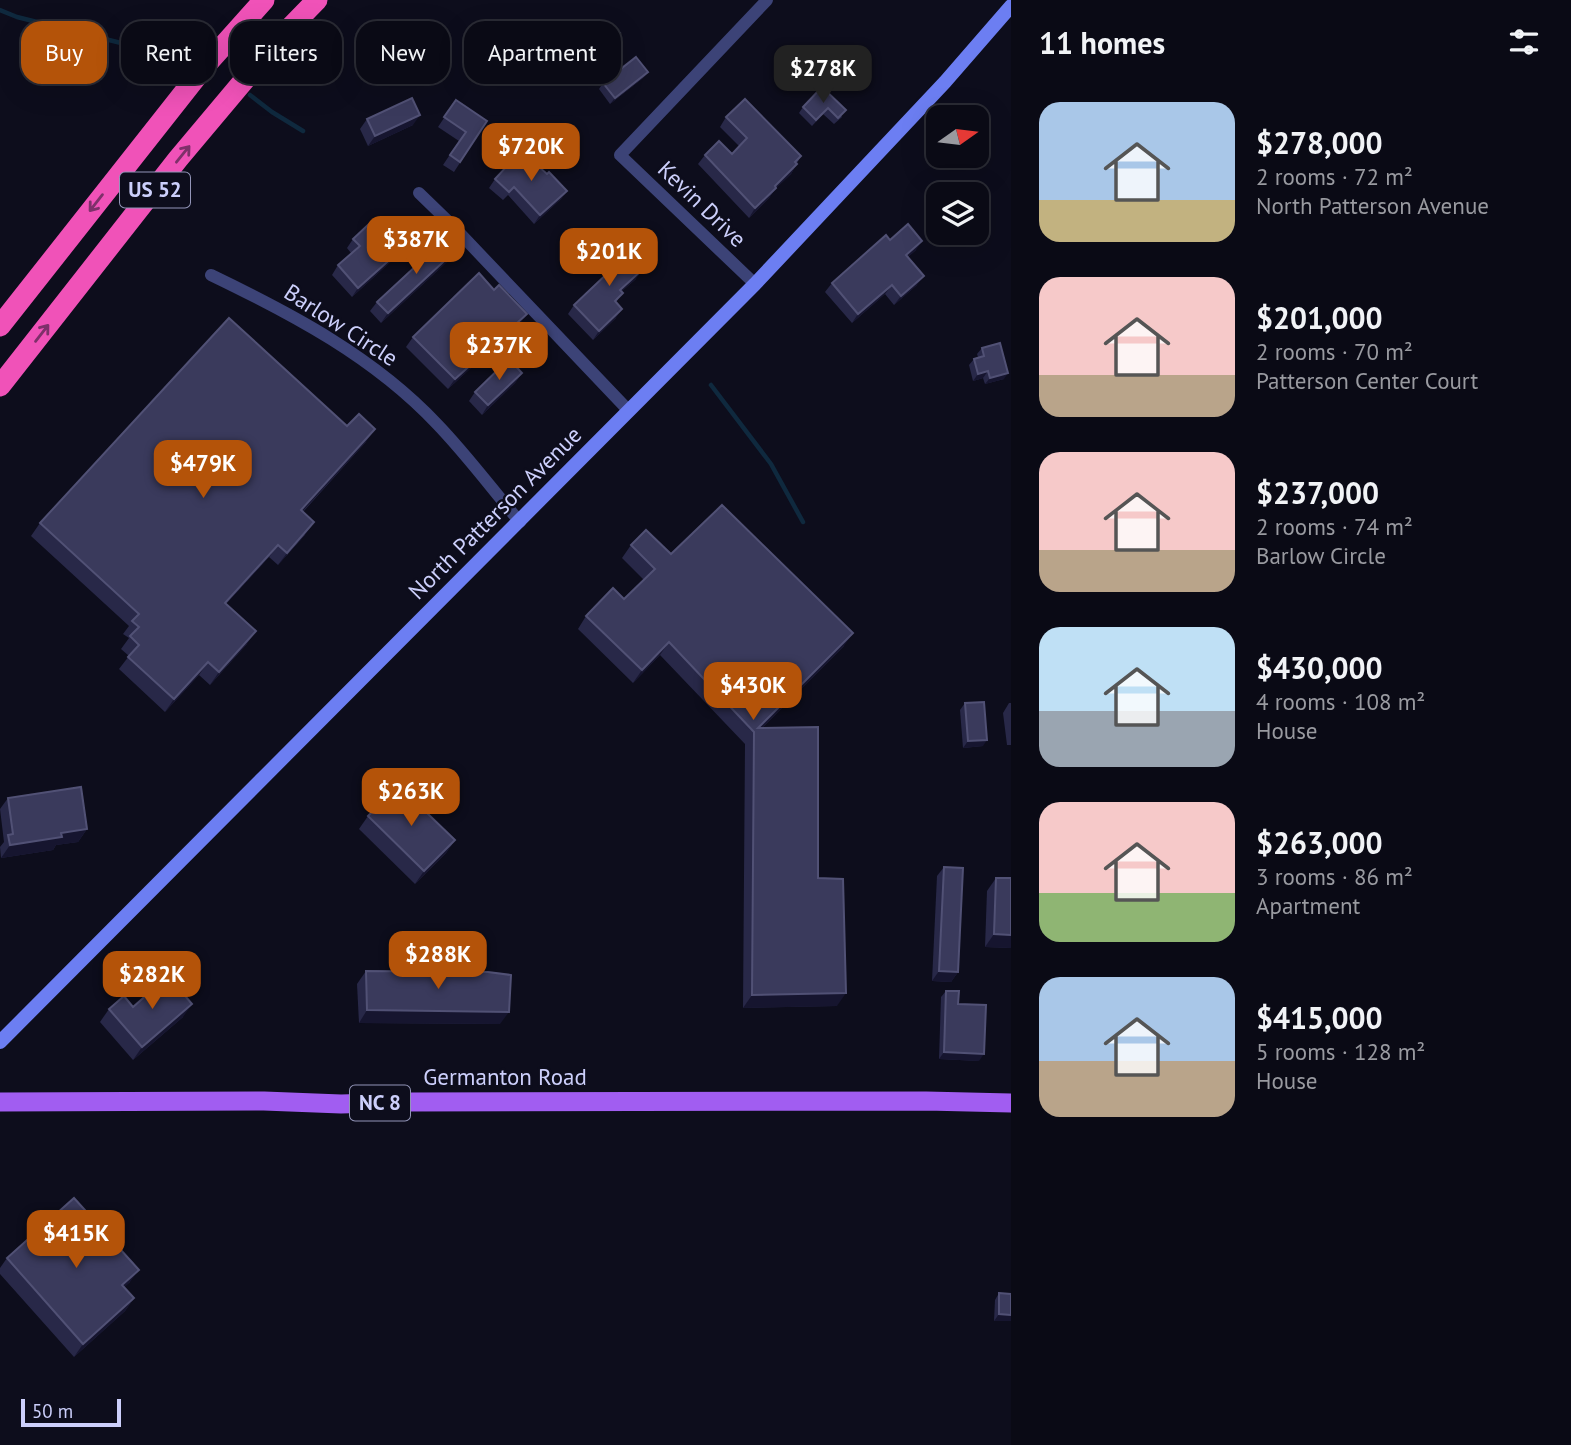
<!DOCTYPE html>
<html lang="en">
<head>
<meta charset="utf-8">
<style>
  body { margin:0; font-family:"PT Sans",sans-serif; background:#13131e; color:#f1f3f6; height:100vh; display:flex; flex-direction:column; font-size:26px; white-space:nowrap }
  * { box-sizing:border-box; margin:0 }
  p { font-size:23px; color:#999aa0 }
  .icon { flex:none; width:38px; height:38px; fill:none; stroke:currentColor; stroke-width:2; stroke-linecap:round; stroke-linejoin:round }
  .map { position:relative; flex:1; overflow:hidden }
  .drawer { display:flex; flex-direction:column; background:#0a0a15; width:560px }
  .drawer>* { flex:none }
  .top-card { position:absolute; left:21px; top:21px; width:665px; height:63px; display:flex; gap:14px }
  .needle { width:46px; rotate:76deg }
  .controls { position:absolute; left:926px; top:105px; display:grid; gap:14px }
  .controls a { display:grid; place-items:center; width:63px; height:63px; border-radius:14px; background:#0a0a15; box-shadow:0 7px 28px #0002,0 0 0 2px #2a2b34; font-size:35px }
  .scale { position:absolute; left:21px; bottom:18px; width:100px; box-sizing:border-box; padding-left:7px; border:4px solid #cccffb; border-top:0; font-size:19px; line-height:24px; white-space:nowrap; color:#cccffb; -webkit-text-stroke:5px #0d0d1c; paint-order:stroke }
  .price { position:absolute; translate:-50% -60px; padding:0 16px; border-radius:14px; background:#b45309; color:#fff; font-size:23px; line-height:46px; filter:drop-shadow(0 2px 4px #0008) }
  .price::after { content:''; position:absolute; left:50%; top:42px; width:21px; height:16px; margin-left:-10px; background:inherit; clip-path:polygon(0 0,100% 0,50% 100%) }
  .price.active { background:#222; color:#fff }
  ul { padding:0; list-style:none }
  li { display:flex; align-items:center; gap:21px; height:175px; padding:0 28px }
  li span { display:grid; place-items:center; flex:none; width:196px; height:140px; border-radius:21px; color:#555 }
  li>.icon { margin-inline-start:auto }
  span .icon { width:84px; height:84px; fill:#fffc; stroke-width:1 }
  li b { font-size:30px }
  h2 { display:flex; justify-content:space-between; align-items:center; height:84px; padding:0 28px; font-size:30px }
  .pill { padding:0 24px; border-radius:21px; background:#0a0a15; box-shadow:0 7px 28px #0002,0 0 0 2px #2a2b34; font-size:24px; line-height:63px }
  .pill.active { background:#b45309; color:#fff }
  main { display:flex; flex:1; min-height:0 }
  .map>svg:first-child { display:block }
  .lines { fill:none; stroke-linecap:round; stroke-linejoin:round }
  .stream { stroke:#0f293e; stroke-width:4.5 }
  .minor { stroke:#3c4377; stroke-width:12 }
  .secondary { stroke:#6c7ef2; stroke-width:14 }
  .primary { stroke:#a15df1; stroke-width:19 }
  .motorway { stroke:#f052b8; stroke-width:21 }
  .wall { fill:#282848 }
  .shaded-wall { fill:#16152f }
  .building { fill:#3a3a5c; stroke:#515175; stroke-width:2 }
  .oneway { stroke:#7e306a }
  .labels { text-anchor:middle; stroke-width:5; stroke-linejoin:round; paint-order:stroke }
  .shield { fill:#0d0d1c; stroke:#9395b8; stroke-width:2 }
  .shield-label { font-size:21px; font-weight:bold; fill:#cccffb }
  .street-label { font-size:23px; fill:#cccffb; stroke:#0d0d1c }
</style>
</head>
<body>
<main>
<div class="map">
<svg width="1011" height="1445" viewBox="0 0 1011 1445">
  <rect width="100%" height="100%" fill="#0d0d1c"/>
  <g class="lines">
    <g class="stream">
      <polyline points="0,10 17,17 177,57 183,60"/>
      <polyline points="250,95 272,112 303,131"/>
      <polyline points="711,385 771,464 803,522"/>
    </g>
    <g class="minor">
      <polyline points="419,193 451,224 629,411"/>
      <path d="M211,275c81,39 163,82 226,149 29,30 55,65 83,98"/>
      <polyline points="755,284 620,155 767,0"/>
    </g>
    <polyline class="secondary" points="0,1042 755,284 945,82 1011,6"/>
    <polyline class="primary" points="0,1102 264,1101 341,1104 408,1102 926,1101 1011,1103"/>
    <g class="motorway">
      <polyline points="0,326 205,66 264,0"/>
      <polyline points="0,386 178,159 278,40 317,0"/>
    </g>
  </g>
  <g class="wall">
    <polygon points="590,25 616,51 611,57 588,51 589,44 583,42 585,32"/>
    <polygon points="648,72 643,78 610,104 599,89 603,83"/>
    <polygon points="822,87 842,117 834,124 823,114 812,126 799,113 803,107"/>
    <polygon points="456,100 487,121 454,172 443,165 459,141 438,127"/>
    <polygon points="726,117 801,156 791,174 776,188 769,198 749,218 698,164 705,155 732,154 739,146 720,127"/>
    <polygon points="367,119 413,125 368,146 360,129"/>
    <polygon points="495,179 567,191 561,199 534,224 508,195 503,200 489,188"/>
    <polygon points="374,230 404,247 397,256 352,297 332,275 338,265 351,253 347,248 353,239"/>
    <polygon points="890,240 916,250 908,257 917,285 894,305 885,294 852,323 825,292 832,283"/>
    <polygon points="602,255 636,279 622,291 616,303 616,318 593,340 568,314 574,305 606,275 596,264"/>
    <polygon points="449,260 381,323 370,311 377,302"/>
    <polygon points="494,290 527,314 520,323 448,389 406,347 413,337"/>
    <polygon points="982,348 1004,379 985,384 983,378 973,381 969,365 974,359 978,357 977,354"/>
    <polygon points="522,373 515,383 482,415 469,401 475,392"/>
    <polygon points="347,426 366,442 303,512 305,535 278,565 269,557 226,604 247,644 210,685 199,675 165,712 119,669 129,656 121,649 129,638 123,634 129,626 31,536 40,523"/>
    <polygon points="631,545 671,554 844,646 762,728 818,878 837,1006 743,1008 745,744 660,655 633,683 578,629 586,616 624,599 644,580 622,558"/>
    <polygon points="965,703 983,746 963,748 960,710"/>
    <polygon points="1009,703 1011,703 1011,745 1007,745 1003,713"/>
    <polygon points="8,798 87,829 78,842 56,845 53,850 1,858 0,847 4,842 0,809"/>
    <polygon points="368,816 455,840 446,853 415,884 359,829"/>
    <polygon points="944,867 958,972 951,982 932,981 937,876"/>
    <polygon points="996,878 1011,878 1011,948 985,947 987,891"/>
    <polygon points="366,971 500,1024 359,1023 357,984"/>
    <polygon points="946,991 979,1061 939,1059 941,997"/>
    <polygon points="109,1009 183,1017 133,1060 100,1022"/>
    <polygon points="7,1258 130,1282 124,1287 134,1298 125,1311 74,1357 0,1274 0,1268"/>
    <polygon points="999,1293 1011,1294 1011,1321 994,1321 995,1300"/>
  </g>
  <g class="shaded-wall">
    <polygon points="587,36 594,38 589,44 583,42"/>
    <polygon points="592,45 616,51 611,57 588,51"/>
    <polygon points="648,72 643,78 610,104 615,98"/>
    <polygon points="420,115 413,125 368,146 375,136"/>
    <polygon points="797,164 791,174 768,196 775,186"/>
    <polygon points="776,188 769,198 749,218 755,208"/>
    <polygon points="567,191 561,199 534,224 540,215"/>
    <polygon points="922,241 916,250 900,264 906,255"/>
    <polygon points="404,247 397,256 352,297 358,288"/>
    <polygon points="455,251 449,260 381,323 388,313"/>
    <polygon points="642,270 636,279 614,298 620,290"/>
    <polygon points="924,276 917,285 894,305 901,296"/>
    <polygon points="892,285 885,294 852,323 858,314"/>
    <polygon points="622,309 616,318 593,340 599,331"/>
    <polygon points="527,314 520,323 448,389 455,379"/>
    <polygon points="988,371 983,378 973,381 978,374"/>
    <polygon points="522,373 515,383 482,415 488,405"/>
    <polygon points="1008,373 1004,379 985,384 990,378"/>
    <polygon points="375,429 366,442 292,523 301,510"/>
    <polygon points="314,522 305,535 278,565 287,553"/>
    <polygon points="278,545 269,557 216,615 225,603"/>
    <polygon points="256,631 247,644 210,685 219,672"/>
    <polygon points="853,633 844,646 754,736 758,728"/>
    <polygon points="669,642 660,655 633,683 642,670"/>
    <polygon points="208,662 199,675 165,712 174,699"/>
    <polygon points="987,740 983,746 963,748 968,741"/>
    <polygon points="87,829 78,842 56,845 53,850 1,858 10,845 61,833"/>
    <polygon points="455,840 446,853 415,884 424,871"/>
    <polygon points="994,934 1011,935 1011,948 985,947"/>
    <polygon points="939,971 958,972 951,982 932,981"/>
    <polygon points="846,993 837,1006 743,1008 752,995"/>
    <polygon points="192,1004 183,1017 133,1060 142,1047"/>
    <polygon points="367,1010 509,1012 500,1024 359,1023"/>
    <polygon points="944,1052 984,1054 979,1061 939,1059"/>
    <polygon points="139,1270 130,1282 113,1298 122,1285"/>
    <polygon points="134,1298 125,1311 74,1357 83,1344"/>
    <polygon points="999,1314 1011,1315 1011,1321 994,1321"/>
  </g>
  <g class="building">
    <polygon points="590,25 620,33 616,51 592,45 594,38 587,36"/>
    <polygon points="636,57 648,72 615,98 603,83"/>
    <polygon points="822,87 846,110 838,118 828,108 816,120 803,107"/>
    <polygon points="412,98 420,115 375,136 367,119"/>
    <polygon points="745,99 801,156 795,162 797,164 775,186 776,188 755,208 705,155 719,141 732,154 747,138 726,117"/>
    <polygon points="456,100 487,121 460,162 450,155 466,132 444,117"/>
    <polygon points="521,151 547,174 549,172 567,191 540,215 514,187 509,192 495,179"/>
    <polygon points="382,222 404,247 358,288 338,265 360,246 353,239 369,224 374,230"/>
    <polygon points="908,224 922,241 906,255 924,276 901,296 892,285 858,314 832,283 886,235 890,240"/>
    <polygon points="445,239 455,251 388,313 377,302"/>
    <polygon points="616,242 642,270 620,290 623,293 615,301 622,309 599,331 574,305 613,268 602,255"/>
    <polygon points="479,273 494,290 499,285 527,314 455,379 413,337"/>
    <polygon points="229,318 347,426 359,414 375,429 301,510 314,522 287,553 278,545 225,603 256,631 219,672 208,662 174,699 128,657 139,645 130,636 139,627 132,621 139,614 40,523"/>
    <polygon points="1000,343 1008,373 990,378 988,371 978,374 974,359 984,356 982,348"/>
    <polygon points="509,359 522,373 488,405 475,392"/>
    <polygon points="722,505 853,633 758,728 818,727 818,878 843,879 846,993 752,995 754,732 669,642 642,670 586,616 613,588 624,599 655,569 631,545 646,530 671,554"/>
    <polygon points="984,702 987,740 968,741 965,703"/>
    <polygon points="398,785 455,840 424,871 368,816"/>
    <polygon points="81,787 87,829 61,833 62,837 10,845 8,835 13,834 8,798"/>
    <polygon points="944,867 963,868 958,972 939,971"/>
    <polygon points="996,878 1011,878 1011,935 994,934"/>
    <polygon points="366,971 488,972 511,975 509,1012 367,1010"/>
    <polygon points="168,976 192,1004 142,1047 109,1009 124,996 133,1007"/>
    <polygon points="946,991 959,991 958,1004 986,1005 984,1054 944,1052"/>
    <polygon points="74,1198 139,1270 122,1285 134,1298 83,1344 7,1258"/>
    <polygon points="999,1293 1011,1294 1011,1315 999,1314"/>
  </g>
  <defs><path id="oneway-shaft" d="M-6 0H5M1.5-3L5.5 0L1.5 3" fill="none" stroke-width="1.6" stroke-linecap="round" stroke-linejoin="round" transform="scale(1.75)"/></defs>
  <g class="oneway">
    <use href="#oneway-shaft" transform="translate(183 154) rotate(-51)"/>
    <use href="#oneway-shaft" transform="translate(96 203) rotate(128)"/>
    <use href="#oneway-shaft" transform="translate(42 333) rotate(-52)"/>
  </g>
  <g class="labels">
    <g class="shield">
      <rect x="120" y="172.5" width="70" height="35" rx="5"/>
      <rect x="350" y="1085.5" width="60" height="35" rx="5"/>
    </g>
    <g class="shield-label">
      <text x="155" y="197">US 52</text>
      <text x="380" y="1110">NC 8</text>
    </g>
    <g class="street-label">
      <text transform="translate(702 204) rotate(44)" y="8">Kevin Drive</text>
      <text transform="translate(341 325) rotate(33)" y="8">Barlow Circle</text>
      <text transform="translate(495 513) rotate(-45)" y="8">North Patterson Avenue</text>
      <text x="505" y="1085">Germanton Road</text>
    </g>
  </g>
</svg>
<div class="controls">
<a><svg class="needle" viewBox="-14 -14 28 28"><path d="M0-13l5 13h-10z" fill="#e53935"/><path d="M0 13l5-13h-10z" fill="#999aa0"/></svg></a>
<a><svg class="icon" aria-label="layers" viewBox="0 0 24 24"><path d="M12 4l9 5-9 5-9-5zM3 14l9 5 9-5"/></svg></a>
</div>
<div class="scale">50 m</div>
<b class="price active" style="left:823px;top:105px">$278K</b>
<b class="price" style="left:531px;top:183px">$720K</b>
<b class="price" style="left:416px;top:276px">$387K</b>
<b class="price" style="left:609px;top:288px">$201K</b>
<b class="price" style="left:499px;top:382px">$237K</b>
<b class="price" style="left:203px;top:500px">$479K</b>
<b class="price" style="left:753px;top:722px">$430K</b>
<b class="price" style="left:411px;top:828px">$263K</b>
<b class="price" style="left:438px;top:991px">$288K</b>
<b class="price" style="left:152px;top:1011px">$282K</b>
<b class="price" style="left:76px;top:1270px">$415K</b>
<div class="top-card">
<a class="pill active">Buy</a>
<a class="pill">Rent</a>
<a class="pill">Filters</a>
<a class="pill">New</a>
<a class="pill">Apartment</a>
</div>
</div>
<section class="drawer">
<h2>11 homes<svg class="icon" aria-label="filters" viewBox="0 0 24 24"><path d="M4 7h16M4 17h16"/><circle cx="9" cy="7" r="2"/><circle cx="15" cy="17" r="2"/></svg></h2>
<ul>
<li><span style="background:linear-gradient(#a9c7e8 70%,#c2b280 0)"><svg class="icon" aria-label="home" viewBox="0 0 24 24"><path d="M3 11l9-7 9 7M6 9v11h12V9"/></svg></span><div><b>$278,000</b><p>2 rooms · 72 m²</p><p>North Patterson Avenue</p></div></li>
<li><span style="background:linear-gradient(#f6c9c9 70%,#b9a48a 0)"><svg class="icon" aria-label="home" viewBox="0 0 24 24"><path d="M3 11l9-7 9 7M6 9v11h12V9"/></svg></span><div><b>$201,000</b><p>2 rooms · 70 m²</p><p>Patterson Center Court</p></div></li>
<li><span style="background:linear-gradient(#f6c9c9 70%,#b9a48a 0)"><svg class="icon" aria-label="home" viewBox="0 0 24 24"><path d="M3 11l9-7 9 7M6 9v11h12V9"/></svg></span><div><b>$237,000</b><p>2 rooms · 74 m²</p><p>Barlow Circle</p></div></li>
<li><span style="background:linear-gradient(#bfe0f5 60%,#9aa5b1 0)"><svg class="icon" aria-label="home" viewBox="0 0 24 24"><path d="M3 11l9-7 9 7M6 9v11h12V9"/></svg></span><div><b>$430,000</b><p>4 rooms · 108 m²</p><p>House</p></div></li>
<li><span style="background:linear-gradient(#f6c9c9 65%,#8fb573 0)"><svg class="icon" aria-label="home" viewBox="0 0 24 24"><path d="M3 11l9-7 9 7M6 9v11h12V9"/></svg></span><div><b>$263,000</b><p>3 rooms · 86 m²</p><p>Apartment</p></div></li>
<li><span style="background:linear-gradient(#a9c7e8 60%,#b9a48a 0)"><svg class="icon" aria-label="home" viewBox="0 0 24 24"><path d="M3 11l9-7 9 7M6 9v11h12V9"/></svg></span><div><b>$415,000</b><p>5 rooms · 128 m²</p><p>House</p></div></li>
</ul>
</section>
</main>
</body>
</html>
